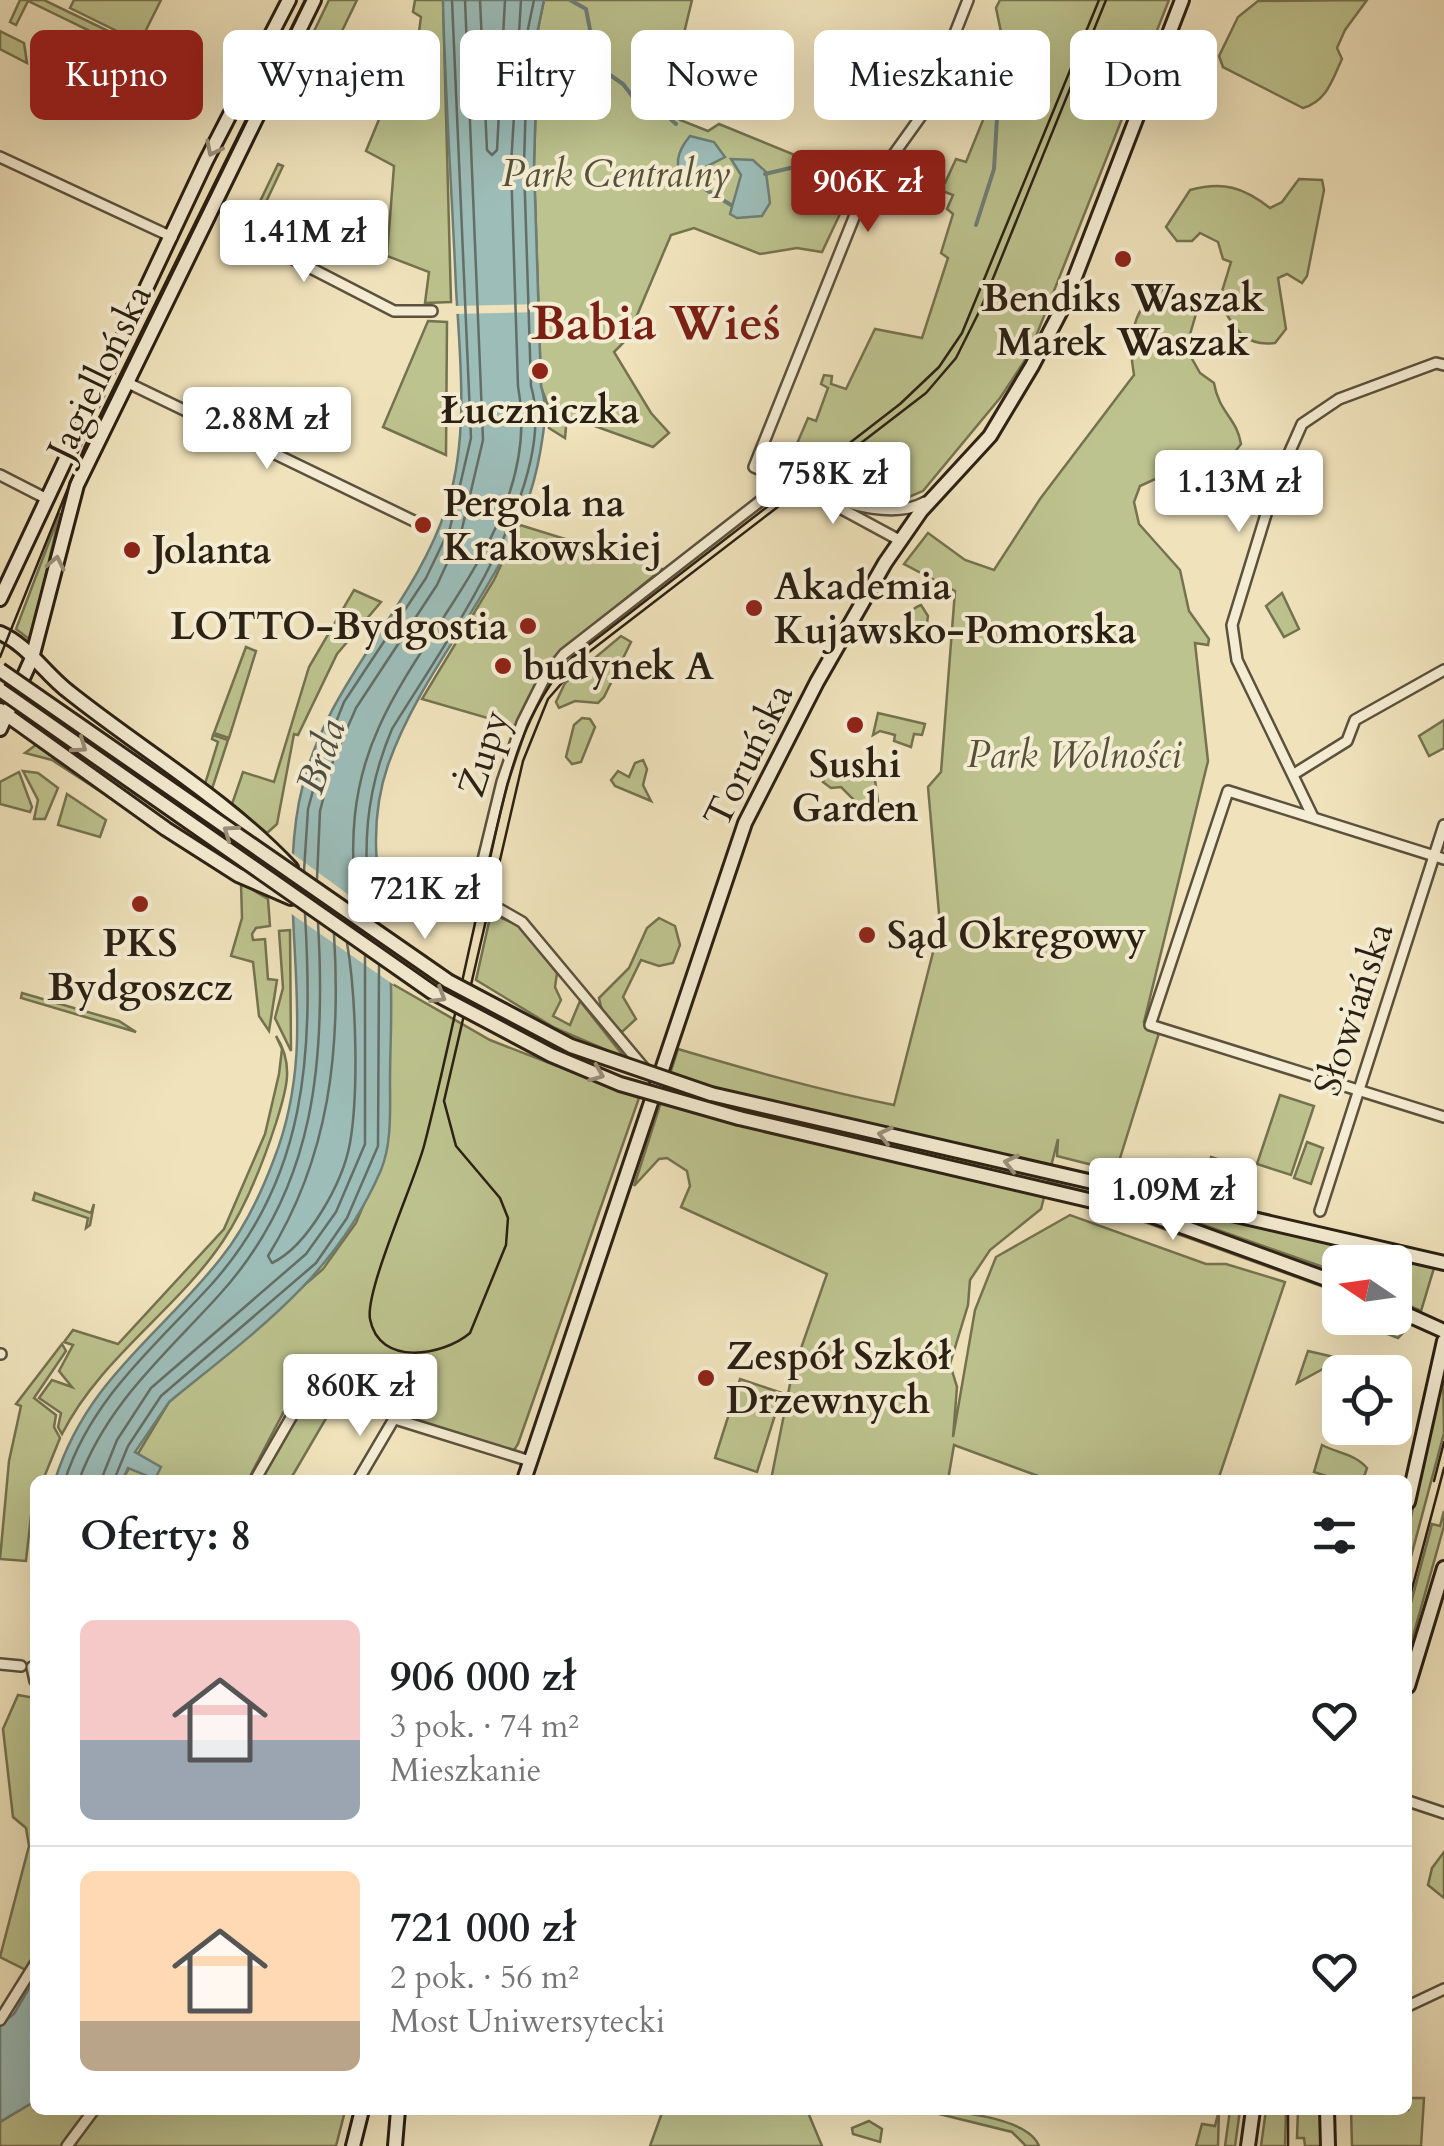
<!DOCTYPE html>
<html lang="pl">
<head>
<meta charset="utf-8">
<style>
  body { margin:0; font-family:Cardo,serif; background:#f6f6f6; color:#202124; height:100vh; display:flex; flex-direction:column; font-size:38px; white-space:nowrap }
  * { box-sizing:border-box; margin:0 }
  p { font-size:32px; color:#757577 }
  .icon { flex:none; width:55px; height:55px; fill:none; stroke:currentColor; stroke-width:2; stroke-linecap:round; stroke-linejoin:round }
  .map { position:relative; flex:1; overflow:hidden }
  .details { position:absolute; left:30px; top:1475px; width:1382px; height:640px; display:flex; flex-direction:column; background:#fff; border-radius:15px; box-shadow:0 10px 40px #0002 }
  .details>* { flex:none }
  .banner { position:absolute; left:30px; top:30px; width:1385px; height:90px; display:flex; gap:20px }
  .needle { width:65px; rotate:283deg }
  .buttons { position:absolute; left:1322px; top:1245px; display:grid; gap:20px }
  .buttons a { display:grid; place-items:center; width:90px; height:90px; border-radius:15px; background:#fff; box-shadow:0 10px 40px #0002; font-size:50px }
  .price { position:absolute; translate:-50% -85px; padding:0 22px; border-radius:10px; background:#fff; color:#222; font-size:32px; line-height:65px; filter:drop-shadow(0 2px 5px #0008) }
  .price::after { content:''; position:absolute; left:50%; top:60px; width:30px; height:22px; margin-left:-15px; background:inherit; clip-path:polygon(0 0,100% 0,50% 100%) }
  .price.on { background:#8f2418; color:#fff }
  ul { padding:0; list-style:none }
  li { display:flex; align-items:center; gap:30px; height:250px; padding:0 50px }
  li+li { border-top:2px solid #e0e0e0 }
  li span { display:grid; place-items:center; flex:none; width:280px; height:200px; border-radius:15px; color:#555 }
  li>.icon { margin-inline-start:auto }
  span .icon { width:120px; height:120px; fill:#fffc; stroke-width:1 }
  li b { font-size:42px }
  h2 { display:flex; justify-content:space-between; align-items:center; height:120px; padding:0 50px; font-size:42px }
  .tag { padding:0 35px; border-radius:15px; background:#fff; box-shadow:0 10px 40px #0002; font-size:35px; line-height:90px }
  .tag.on { background:#8f2418; color:#fff }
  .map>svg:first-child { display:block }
  .green { fill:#bdc38e; stroke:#747250; stroke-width:2.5 }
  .water { fill:#9cbdb8; stroke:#6e7e76; stroke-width:2.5 }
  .pier { fill:#f0e3bc }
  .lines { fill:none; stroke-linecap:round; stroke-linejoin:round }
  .shore { stroke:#636e66; stroke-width:2.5 }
  .stream { stroke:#6e7e76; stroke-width:4 }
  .street-casing { stroke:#5c513d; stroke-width:14 }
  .secondary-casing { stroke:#2a2013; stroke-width:18 }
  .street { stroke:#f5edd3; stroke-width:9 }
  .secondary { stroke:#f5edd3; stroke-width:12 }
  .tram { stroke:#2a2013; stroke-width:2.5 }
  .secondary-bridge-casing { stroke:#2a2013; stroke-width:18; stroke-linecap:butt }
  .secondary-bridge { stroke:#f5edd3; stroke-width:12 }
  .oneway { stroke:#9a917d }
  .poi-dot { fill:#8f2418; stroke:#f5edd3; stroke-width:4 }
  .labels { text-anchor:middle; stroke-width:8; stroke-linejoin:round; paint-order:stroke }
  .park-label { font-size:38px; font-style:italic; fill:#565138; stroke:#f5edd3 }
  .poi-label { font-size:38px; font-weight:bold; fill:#2a2013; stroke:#f5edd3; text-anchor:start }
  .street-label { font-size:38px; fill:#2a2013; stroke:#f5edd3 }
  .water-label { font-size:40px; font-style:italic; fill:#4c4f45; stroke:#f5edd3 }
  .district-label { font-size:48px; font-weight:bold; fill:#7a1f14; stroke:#f5edd3 }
</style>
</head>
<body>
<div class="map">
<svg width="1444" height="2146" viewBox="0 0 1444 2146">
  <rect width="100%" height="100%" fill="#f0e3bc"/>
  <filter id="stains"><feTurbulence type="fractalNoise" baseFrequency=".002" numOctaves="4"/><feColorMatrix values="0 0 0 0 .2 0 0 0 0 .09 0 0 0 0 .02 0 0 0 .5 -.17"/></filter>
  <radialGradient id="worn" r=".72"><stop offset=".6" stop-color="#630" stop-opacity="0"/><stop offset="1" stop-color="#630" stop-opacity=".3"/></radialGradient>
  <g class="green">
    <polygon points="20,0 44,0 129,41 125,48 28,1 16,25 10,22"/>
    <polygon points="74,0 161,0 135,52 128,49 133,39 70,8"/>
    <polygon points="329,0 357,0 300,118 281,100"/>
    <polygon points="415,0 443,0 451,302 425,303 429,272 387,256 394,166 366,151 401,66 414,69 421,17 413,12"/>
    <polygon points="544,0 692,0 667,104 680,120 708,131 719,124 856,180 822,252 797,248 760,254 694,228 671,235 627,339 614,352 651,413 669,433 653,447 567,416 565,438 549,428 550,411 541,387 534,165 538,29"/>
    <polygon points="1000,0 1169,0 1029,354 1000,398 923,491 890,505 853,499 795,478 788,466 776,460 777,447 793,453 808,418 816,421 828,388 821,384 824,375 832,376 831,384 846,389 875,329 922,338 948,258 941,253 953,214 947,209 953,195 924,184 914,198 892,187 889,179 895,171 907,168 945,183 956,159 966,162 1007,61 996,8"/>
    <path d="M1367,0l-22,30 -8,18 5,11c-10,21 -15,42 -39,49l-80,-41 -4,-11 19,-39 20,-16z"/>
    <polygon points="0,31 24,43 27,63 0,49"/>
    <polygon points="278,164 283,166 249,238 235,234 245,215 252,218"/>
    <path d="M1299,179l23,1 2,10 -17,86 -5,7 -15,-9 -9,4 8,51 -11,14c-32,4 -41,-16 -56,-42l12,-39 -8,-3 -5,-17 -18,-9 -8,8h-15l-11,-14 24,-37c33,-9 53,-3 80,18l12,-6z"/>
    <polygon points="308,214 321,216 321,242 314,256 305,258 290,250 288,240"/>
    <path d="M1165,289l48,13 -17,12 -10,34 14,25 14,10c5,30 23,35 27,61l-33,43 -42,-13 -26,12 -6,16 5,22 41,46 9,41 20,28 -1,6 -13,-2 13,118 -64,261 15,5v6l-43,138 -59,-15 1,-17 -10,39 386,90 -13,43 -26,-12v-37h-55v11l-156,-55 -136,-36 -7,27 -51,41 -20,30 -2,25 -18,59 7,23 -4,50 22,-127 21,-53 74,-42 136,49h20l59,18 -67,198h-169l-95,-35 -6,35h-177l21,-106 35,-100 -146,-67 9,-21 -3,-15 -20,-13 -8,1 -25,27 44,-137c74,22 141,41 216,56l46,-180 -12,-138 13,-15 14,-181 -51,-27 24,-31 37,27 29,10 46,-71 94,-124c-6,-33 -3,-71 31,-86z"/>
    <polygon points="428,321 447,322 446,455 383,427"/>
    <polygon points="60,513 32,634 29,639 16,629"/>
    <polygon points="520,525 662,569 550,661 515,726 422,699 494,580"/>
    <polygon points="354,590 381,602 337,654 298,735 294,734 277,824 267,833 232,804 243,772 274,782 309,667"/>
    <polygon points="1282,593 1299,629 1284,637 1266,606"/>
    <path d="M921,605l7,11 -3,20 -7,3 -10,-8c-2,-12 0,-21 13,-26z"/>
    <polygon points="621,636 631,642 604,697 598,703 575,701 559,708 556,702 565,683"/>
    <polygon points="246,647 256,651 229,738 214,733"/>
    <polygon points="878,713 925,724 922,735 914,734 911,747 894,741 895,735 880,731 873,735"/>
    <polygon points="582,718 590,719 595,727 581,762 572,764 566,757 574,725"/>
    <polygon points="1444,720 1444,748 1429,756 1419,736"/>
    <polygon points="213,735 228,740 212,789 205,784 218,742 212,739"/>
    <polygon points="37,744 135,814 52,760 25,753"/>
    <polygon points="643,760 647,769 643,785 651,801 615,786 611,780 618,771 629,777 635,763"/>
    <polygon points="839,762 857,765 875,780 879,808 874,812 865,811 841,787 831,788 823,782 831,765"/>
    <polygon points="23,771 38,773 58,788 45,819 34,819 38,800"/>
    <polygon points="19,772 32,807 30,812 0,804 0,782"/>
    <polygon points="67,794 106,820 100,837 58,825"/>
    <polygon points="241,883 268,899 270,926 256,928 252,934 253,940 265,939 268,979 277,980 269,1031 259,1016 253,962 231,956 242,918"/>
    <polygon points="491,913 519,926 557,973 555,987 561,1000 553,1016 570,1025 580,1001 625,1058 555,1028 476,980"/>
    <polygon points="659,918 675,926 680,945 673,963 659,966 641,960 623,997 636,1019 622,1032 604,1019 599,998 629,968 647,928"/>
    <polygon points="290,930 291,1051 275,1018 283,988 279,931"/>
    <polygon points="389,982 490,1040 639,1098 518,1444 511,1455 395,1419 342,1391 290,1480 259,1480 316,1378 304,1373 248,1480 122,1480 169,1402 323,1269 356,1223 387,1148"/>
    <polygon points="22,993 119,1021 136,1032 21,998"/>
    <path d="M276,1036c19,29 10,55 0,87 -13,40 -29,82 -53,118 -47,70 -122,116 -161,193l-4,-7 3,-14 -22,-15 13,-18 20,7 -13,-16 14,-26 -9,-3 9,-12 45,14 106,-115 41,-95 14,-60 3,-25z"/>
    <polygon points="1280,1095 1314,1106 1291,1175 1257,1164"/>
    <polygon points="1307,1142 1323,1148 1311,1184 1294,1178"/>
    <polygon points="1211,1157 1251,1170 1248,1179 1240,1177 1238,1185 1206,1175"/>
    <polygon points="35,1193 91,1213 94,1204 90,1225 86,1228 88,1218 33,1200"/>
    <polygon points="1048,1196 1140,1218 1335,1291 1142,1221"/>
    <polygon points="1381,1318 1403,1333 1398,1338 1349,1319"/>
    <polygon points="62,1344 66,1351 34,1398 56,1415 54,1427 60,1438 43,1480 35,1480 26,1561 0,1559 9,1461 21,1406 16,1404"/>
    <polygon points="1308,1351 1334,1357 1332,1364 1297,1383"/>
    <polygon points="1443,1374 1444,1433 1408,1568 1408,1530"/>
    <polygon points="740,1379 782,1393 757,1472 715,1458"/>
    <path d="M1322,1445c15,8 33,9 45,23l-4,12h-25l-24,-8z"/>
    <polygon points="1444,1511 1444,1526 1408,1654 1408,1614 1432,1524 1440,1526"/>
    <polygon points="18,1695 35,1698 35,1953 28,1971 0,1957 29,1846 26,1828 13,1817 3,1729"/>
    <polygon points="1444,1852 1444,1898 1428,1885 1432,1868"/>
    <polygon points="1408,2098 1424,2098 1421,2146 1352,2146 1351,2110 1408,2110"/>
    <polygon points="35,2101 35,2110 345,2111 336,2146 0,2146 0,2122"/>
    <polygon points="663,2110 807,2110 822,2146 650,2146"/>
    <path d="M923,2110c29,0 105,7 116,36h-13l-14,-14z"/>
    <polygon points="1219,2110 1218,2146 1196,2146 1202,2124 1215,2126"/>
    <polygon points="1230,2110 1240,2110 1235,2146 1225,2146"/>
    <polygon points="1266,2110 1286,2110 1285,2146 1261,2146"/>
    <polygon points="1298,2110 1321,2110 1321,2146 1305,2146 1304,2138 1297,2138"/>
    <polygon points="869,2121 882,2129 880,2142 853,2134 852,2128"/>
  </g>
  <g class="water">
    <path d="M443,0h101l-6,29 -4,136 7,221c7,22 3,44 -1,67 -21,122 -113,201 -152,312 -24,69 -6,132 2,202 3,37 0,76 0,114 0,29 2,62 -9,89 -46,107 -125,161 -212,232l-34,50 26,15 -6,12 -27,-11 -6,12h-67c32,-101 105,-144 166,-222 23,-29 40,-64 53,-99 49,-125 2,-236 25,-357 23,-120 115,-190 149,-299 21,-69 12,-144 8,-215 -4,-96 -11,-192 -13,-288z"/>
    <path d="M690,136l24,6 11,15 -41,21c-12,-14 -4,-30 6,-42z"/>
    <polygon points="731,159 753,160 766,172 770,203 762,216 737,218 730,214 741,175"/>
    <polygon points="35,1978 35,2101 0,2122 0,2015 7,2019 14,2014"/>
  </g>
  <g class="pier">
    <polygon points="543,304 543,312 453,314 453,306"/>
    <polygon points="289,851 387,923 394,985 290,913"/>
  </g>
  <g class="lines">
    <g class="shore">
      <polyline points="480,0 487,150 492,155 497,150 505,0"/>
      <polyline points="304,871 308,809 322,757 344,702 426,578 450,528 471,438 452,0"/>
      <polyline points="317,879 320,811 333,761 356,708 437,585 461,533 483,440 465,0"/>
      <path d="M357,907c-8,-63 -5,-121 22,-180 49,-109 164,-210 139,-341l-7,-221 10,-165"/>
      <path d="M371,917c-9,-68 -6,-124 21,-188 50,-82 168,-245 139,-343l-7,-221 4,-136 6,-29"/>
      <path d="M334,934c7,115 -4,222 -66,322l4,7c36,-17 71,-81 78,-120 9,-51 6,-148 -3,-200"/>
      <path d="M65,1480c26,-81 89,-133 145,-194 98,-108 103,-234 95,-372"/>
      <path d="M79,1480c29,-78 87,-126 141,-186 96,-106 106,-235 98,-371"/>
      <polyline points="101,1480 117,1440 151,1388 306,1254 336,1212 365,1144 365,956"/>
      <polyline points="114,1480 128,1446 161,1396 316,1263 347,1218 378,1146 379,966"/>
    </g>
    <g class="stream">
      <polyline points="570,0 586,9 597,66 623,84 640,106 665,114 676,124"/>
      <polyline points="765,174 803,165 830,182 848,186"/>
      <polyline points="693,175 705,189 731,205"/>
      <polyline points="976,225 994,169 997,118"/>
    </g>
    <g class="street-casing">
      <g id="street">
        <polyline points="0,157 172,237"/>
        <polyline points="242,247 264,244 394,311 432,311"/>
        <polyline points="126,382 418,523"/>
        <polyline points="0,475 47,499"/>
        <polyline points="816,495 901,541"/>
        <path d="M925,502c-43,25 -128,-17 -171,-35l107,-267 63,-88 44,-112"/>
        <polyline points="1294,774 1347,741 1355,720 1444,670"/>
        <polyline points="1313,817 1237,660 1232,625 1275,485 1302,424 1339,399 1436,363 1444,365"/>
        <polyline points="1444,859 1228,791 1150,1025 1444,1117"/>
        <polyline points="644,1068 522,922 501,910 473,901 502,782 522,723 544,679 564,654 786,481"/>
        <polyline points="1320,1211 1444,825"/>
        <polyline points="0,1354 1,1354"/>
        <polyline points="395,1419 530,1461"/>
        <polyline points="255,1480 316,1374"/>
        <polyline points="358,1480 421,1373"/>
        <polyline points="0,1664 21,1666"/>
        <polyline points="32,1667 35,1681"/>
        <polyline points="1408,1801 1444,1813"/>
        <polyline points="1408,2006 1444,1989"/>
        <polyline points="0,2020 35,1964"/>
        <polyline points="67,2146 93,2111"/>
      </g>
    </g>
    <g class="secondary-casing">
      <g id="secondary">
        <polyline points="0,599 206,161 289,0"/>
        <path d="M0,633c28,12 45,41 69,59 74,59 157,107 222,176"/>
        <polyline points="0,710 166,829 238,875 291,898"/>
        <polyline points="0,729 32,658 77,485 314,0"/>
        <polyline points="711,1094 1444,1263"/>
        <polyline points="739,1118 1148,1214 1340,1284"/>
        <polyline points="1395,1309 1444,1331"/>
        <polyline points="524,1480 745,823 817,682 885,563 921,511 990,436 1032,366 1065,303 1182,0"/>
        <polyline points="1408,1502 1444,1341"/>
        <polyline points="1408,1686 1444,1568"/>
        <polyline points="1327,2110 1328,2146"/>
        <polyline points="353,2146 362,2110"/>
        <polyline points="395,2146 398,2110"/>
        <polyline points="1248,2146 1253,2110"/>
      </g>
    </g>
    <use href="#street" class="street"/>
    <use href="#secondary" class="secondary"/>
    <g class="tram">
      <path d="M1099,0l-137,333 -23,34 -39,37 -327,253c-57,57 -70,147 -88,223 -21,88 -38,178 -61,266 -10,37 -59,144 -54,173 9,48 73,37 100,14l36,-88 2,-27 -8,-20 -44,-52 -12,-45 79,-340 25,-62 41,-47 337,-259 30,-35 25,-50 125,-308"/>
      <polyline points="0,657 85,446 305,0"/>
      <polyline points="1434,1481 1444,1442"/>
      <polyline points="1408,1604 1444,1468"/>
      <polyline points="1288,2110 1288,2146"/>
    </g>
    <g class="secondary-bridge-casing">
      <g id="secondary-bridge">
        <polyline points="0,670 448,981 571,1046 711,1094"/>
        <polyline points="0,690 432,992 551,1055 620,1084 739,1118"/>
      </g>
    </g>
    <use href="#secondary-bridge" class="secondary-bridge"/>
  </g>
  <defs><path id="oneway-chevron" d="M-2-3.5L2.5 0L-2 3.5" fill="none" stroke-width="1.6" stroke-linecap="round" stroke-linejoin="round" transform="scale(2.5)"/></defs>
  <g class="oneway">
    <use href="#oneway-chevron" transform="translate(213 149) rotate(117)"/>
    <use href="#oneway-chevron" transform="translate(56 563) rotate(-78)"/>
    <use href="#oneway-chevron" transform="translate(80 746) rotate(35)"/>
    <use href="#oneway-chevron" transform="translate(230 832) rotate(-145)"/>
    <use href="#oneway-chevron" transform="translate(439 996) rotate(31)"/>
    <use href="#oneway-chevron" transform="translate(597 1074) rotate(22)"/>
    <use href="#oneway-chevron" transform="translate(885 1135) rotate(-167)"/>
    <use href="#oneway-chevron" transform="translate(1011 1163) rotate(-167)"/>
  </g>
  <g class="poi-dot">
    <circle cx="1123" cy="259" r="10"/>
    <circle cx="540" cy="371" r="10"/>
    <circle cx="423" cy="525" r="10"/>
    <circle cx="132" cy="550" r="10"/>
    <circle cx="754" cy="608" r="10"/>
    <circle cx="528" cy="626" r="10"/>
    <circle cx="503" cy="666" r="10"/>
    <circle cx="855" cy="725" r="10"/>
    <circle cx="140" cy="904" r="10"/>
    <circle cx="867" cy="935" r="10"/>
    <circle cx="706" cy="1378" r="10"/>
  </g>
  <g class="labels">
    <g class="park-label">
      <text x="616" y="186">Park Centralny</text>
      <text x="1074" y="767">Park Wolności</text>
    </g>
    <g class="poi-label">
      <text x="1123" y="311" text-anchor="middle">Bendiks Waszak<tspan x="1123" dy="44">Marek Waszak</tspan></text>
      <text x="540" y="423" text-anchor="middle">Łuczniczka</text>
      <text x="443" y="516">Pergola na<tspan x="443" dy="44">Krakowskiej</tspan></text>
      <text x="152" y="563">Jolanta</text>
      <text x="774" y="599">Akademia<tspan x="774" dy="44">Kujawsko-Pomorska</tspan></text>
      <text x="508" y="639" text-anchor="end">LOTTO-Bydgostia</text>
      <text x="523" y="679">budynek A</text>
      <text x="855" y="777" text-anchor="middle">Sushi<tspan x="855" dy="44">Garden</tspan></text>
      <text x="887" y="948">Sąd Okręgowy</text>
      <text x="140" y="956" text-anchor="middle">PKS<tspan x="140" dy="44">Bydgoszcz</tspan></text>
      <text x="726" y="1369">Zespół Szkół<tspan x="726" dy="44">Drzewnych</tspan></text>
    </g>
    <g class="street-label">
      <text transform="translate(99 372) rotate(-64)" y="13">Jagiellońska</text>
      <text transform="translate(483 753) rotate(-72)" y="13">Żupy</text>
      <text transform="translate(748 755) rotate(-64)" y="13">Toruńska</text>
      <text transform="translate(1353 1009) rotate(-72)" y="13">Słowiańska</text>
    </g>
    <g class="water-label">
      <text transform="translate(320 756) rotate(-71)" y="14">Brda</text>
    </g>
    <g class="district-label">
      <text x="656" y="339">Babia Wieś</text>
    </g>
  </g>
  <rect width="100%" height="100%" filter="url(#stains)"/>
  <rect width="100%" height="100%" fill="url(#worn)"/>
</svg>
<div class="buttons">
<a><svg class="needle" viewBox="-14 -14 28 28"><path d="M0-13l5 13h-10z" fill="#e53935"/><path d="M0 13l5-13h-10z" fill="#757577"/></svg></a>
<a><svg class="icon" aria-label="locate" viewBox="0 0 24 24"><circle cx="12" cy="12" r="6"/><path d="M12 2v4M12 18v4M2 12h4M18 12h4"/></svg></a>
</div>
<b class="price on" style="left:868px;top:235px">906K zł</b>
<b class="price" style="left:304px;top:285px">1.41M zł</b>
<b class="price" style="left:267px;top:472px">2.88M zł</b>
<b class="price" style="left:833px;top:527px">758K zł</b>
<b class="price" style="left:1239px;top:535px">1.13M zł</b>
<b class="price" style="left:425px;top:942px">721K zł</b>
<b class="price" style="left:1173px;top:1243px">1.09M zł</b>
<b class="price" style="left:360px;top:1439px">860K zł</b>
<div class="banner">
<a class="tag on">Kupno</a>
<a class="tag">Wynajem</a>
<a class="tag">Filtry</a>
<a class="tag">Nowe</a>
<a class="tag">Mieszkanie</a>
<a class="tag">Dom</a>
</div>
<section class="details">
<h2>Oferty: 8<svg class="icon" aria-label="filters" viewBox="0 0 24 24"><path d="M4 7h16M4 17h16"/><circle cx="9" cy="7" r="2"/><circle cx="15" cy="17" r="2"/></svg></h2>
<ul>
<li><span style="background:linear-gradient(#f6c9c9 60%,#9aa5b1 0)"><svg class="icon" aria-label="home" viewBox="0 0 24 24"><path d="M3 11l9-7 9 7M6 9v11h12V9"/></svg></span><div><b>906 000 zł</b><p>3 pok. · 74 m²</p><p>Mieszkanie</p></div><svg class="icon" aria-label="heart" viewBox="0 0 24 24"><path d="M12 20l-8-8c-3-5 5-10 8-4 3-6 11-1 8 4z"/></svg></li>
<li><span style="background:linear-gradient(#ffd9b3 75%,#b9a48a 0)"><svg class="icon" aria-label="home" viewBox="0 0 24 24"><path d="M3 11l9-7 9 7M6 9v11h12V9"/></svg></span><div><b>721 000 zł</b><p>2 pok. · 56 m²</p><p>Most Uniwersytecki</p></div><svg class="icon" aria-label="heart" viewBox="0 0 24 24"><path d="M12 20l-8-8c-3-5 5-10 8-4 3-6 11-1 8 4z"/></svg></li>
</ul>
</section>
</div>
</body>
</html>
